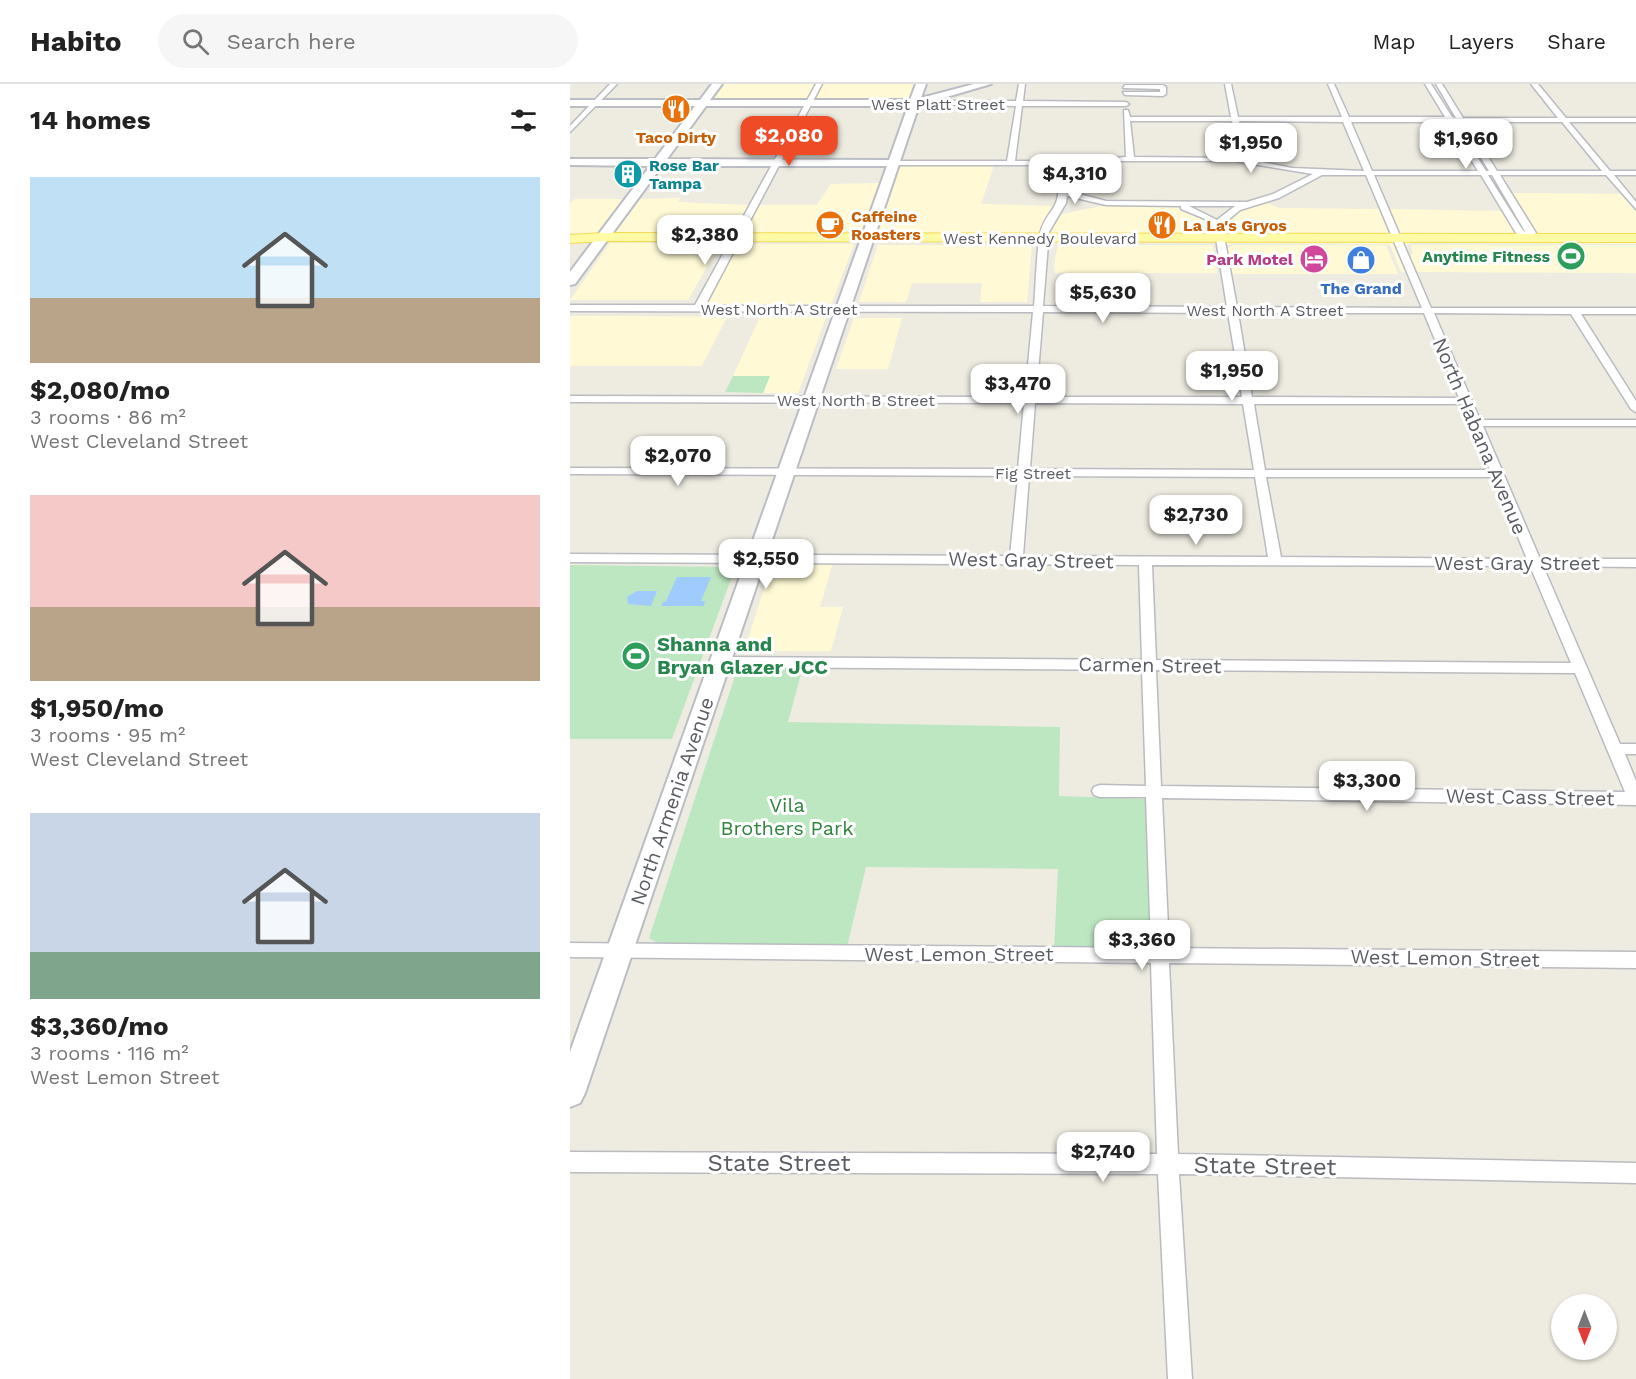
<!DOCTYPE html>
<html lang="en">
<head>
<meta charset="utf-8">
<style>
  body { margin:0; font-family:"Work Sans",sans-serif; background:#f6f6f6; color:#222; height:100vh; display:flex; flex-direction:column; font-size:22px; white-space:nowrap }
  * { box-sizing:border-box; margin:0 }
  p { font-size:20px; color:#767676 }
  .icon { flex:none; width:33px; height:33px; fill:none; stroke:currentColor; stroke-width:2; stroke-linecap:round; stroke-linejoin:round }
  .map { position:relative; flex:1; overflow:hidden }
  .drawer { display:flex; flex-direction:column; background:#fff; width:570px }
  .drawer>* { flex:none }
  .needle { width:39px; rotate:180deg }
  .fabs { position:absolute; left:981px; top:1210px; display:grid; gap:12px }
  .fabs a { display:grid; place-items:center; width:66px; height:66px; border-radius:50%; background:#fff; box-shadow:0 2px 4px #0004; font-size:30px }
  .price { position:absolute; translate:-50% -51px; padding:0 14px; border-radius:12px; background:#fff; color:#222; font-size:20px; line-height:39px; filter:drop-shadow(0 2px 3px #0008) }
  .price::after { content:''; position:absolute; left:50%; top:36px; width:18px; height:14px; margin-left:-9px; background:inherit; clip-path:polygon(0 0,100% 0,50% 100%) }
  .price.active { background:#ef4b26; color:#fff }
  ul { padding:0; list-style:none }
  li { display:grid; align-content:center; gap:12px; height:318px; padding:0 30px }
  li span { display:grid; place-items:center; height:186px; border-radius:0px; color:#555 }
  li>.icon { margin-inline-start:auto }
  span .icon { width:108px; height:108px; fill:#fffc; stroke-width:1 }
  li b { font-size:26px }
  h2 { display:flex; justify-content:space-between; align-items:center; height:72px; padding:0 30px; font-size:26px }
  header { display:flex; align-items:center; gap:36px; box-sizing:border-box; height:84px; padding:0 30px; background:#fff; border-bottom:2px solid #e0e0e0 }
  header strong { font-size:28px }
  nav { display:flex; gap:33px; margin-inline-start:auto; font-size:21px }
  .search { width:420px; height:54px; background:#f6f6f6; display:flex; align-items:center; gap:15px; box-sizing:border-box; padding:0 21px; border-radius:33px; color:#767676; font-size:22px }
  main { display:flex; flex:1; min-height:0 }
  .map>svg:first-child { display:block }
  .commercial { fill:#fffad5 }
  .green { fill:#bde7c1 }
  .water { fill:#a0cbff }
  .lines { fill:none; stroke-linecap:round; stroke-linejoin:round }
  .street-casing { stroke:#b9bbc1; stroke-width:3 }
  .secondary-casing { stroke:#babdc4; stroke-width:4 }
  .primary-casing { stroke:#f6da52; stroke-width:2 }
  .street { fill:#fff; fill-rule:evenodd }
  .secondary { fill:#fff; fill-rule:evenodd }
  .primary { fill:#fffaa5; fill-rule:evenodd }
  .labels { text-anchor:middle; stroke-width:6; stroke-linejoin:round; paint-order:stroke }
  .far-street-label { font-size:16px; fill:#5a5d63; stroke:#fff }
  .far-food-label { font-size:16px; font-weight:bold; fill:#c56008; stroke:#fff; text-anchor:start }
  .far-culture-label { font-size:16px; font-weight:bold; fill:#0d838f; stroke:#fff; text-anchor:start }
  .far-leisure-label { font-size:16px; font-weight:bold; fill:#27864d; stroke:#fff; text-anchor:end }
  .far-hotel-label { font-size:16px; font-weight:bold; fill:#b23c85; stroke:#fff; text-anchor:end }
  .far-shop-label { font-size:16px; font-weight:bold; fill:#366cbe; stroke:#fff }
  .street-label { font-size:20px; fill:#5a5d63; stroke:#fff }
  .leisure-label { font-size:20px; font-weight:bold; fill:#27864d; stroke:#fff; text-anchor:start }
  .park-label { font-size:20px; fill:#30843e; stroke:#fff }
  .near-street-label { font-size:24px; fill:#5a5d63; stroke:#fff }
</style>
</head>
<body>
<header>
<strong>Habito</strong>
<div class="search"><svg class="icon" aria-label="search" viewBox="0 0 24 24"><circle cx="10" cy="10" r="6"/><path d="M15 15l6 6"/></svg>Search here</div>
<nav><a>Map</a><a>Layers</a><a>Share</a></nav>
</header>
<main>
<section class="drawer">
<h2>14 homes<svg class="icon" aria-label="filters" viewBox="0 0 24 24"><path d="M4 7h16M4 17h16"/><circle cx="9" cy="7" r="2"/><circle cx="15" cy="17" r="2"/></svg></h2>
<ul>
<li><span style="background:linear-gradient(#bfe0f5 65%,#b9a48a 0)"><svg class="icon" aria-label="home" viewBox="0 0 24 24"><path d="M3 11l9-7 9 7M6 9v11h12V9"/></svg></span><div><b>$2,080/mo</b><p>3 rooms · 86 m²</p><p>West Cleveland Street</p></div></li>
<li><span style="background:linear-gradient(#f6c9c9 60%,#b9a48a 0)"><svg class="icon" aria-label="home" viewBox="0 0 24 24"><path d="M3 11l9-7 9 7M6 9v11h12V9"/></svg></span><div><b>$1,950/mo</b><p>3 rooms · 95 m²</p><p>West Cleveland Street</p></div></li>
<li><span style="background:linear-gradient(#c9d6e8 75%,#7fa58c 0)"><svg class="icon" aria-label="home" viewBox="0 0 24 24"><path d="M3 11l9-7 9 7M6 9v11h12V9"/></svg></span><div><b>$3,360/mo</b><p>3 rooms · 116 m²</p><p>West Lemon Street</p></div></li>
</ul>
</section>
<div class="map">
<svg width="1066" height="1295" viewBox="0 0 1066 1295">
  <rect width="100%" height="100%" fill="#eeece1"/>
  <g class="commercial">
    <polygon points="150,0 246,0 236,18 138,17"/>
    <polygon points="253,0 348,0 342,18 243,18"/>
    <polygon points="327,81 424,81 411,120 482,122 489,114 471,152 304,152"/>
    <polygon points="319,82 295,152 171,151 187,121 247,121 261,100 310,99"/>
    <polygon points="941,109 1051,110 1066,128 1066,152 966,150"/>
    <polygon points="110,114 108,118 179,121 163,151 40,151 66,115"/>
    <polygon points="5,115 57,115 31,151 0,149 0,119"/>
    <polygon points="695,118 709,124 809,125 820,152 654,152 653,142 655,137 668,126"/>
    <polygon points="537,121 601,121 627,130 644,141 645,152 480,152 482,144 492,130"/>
    <polygon points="818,125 932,127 949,152 829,152"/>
    <polygon points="655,156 822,156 835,188 831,188 820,161 816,160 664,159 656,161"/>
    <polygon points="831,156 1066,156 1066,160 840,159 837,161 839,169 837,169"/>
    <polygon points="40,159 150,160 118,216 0,216"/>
    <polygon points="169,160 284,160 261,221 137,221 135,220"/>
    <polygon points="308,161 462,161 457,218 410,218 412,199 342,199 336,218 289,218"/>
    <polygon points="488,161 643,161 647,189 485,189 484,180"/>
    <polygon points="664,161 816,161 828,190 661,190 657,170 658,164"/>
    <polygon points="841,161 1066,161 1066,189 846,188 837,171 843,170"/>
    <polygon points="0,232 57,232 157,233 132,282 0,282"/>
    <polygon points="190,233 256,233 228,309 193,309 199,292 163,292"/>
    <polygon points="284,234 332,234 318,285 266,285"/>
    <polygon points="211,478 263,478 250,523 273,523 261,567 184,567 175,564 201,483"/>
  </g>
  <g class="green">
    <polygon points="163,292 200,292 193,309 155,308"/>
    <polygon points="0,481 162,483 164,487 102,655 0,655"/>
    <polygon points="176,583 233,583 218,638 490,643 489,712 576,715 578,721 582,855 574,862 565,864 484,865 488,785 296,783 277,863 91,861 79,854 167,586"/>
  </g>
  <g class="water">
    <polygon points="107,493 141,493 131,517 135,517 134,522 91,522 93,518 96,517"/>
    <polygon points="67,507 87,507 81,522 58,520 57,513"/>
  </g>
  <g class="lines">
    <g class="street-casing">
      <g id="street">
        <polygon points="40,0 47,0 0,48 0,42"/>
        <path d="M246,0h6l-117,222h329c2,-23 2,-48 6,-72 6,-26 23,-23 17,-57l15,-12h-181v-4h116l9,-55 -103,-2 2,-3h101l3,-17h6l-2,17 103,1 3,2 -3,2h-104l-7,55h65l46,-4 -2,-47h4l2,7h101l-6,-33h6l7,33h104l-14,-33h6l15,33h96l-20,-33h6l21,33 4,1 -20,-34h6l21,34h95l-27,-34h7l28,34h70v4h-67l41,49h26v4h-22l22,27v7l-30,-34h-106l36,58 -10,8 -10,-8 -35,-58h-107l57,133h205v6h-55l55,87v11l-5,-3 -60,-95 -137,-1 46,107h156v6h-153l57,133h96v8l-93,-1 77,178h16v10h-11l11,27v24l-474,-7 7,150 467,4v16l-467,-5 9,191 458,9v20l-457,-9 13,205h-24l-10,-205 -588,-2v-20l587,2 -6,-191 -581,-6v-14l581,5 -5,-151h-46l-6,-2 -2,-4 2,-4 6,-2 46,1 -4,-116 -421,-3 -7,-5 7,-5 421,3 -3,-95 -569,-3v-8l440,2 8,-80 -448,-2v-6l448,1 6,-66 -454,-1v-6l455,1 8,-85 -463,-1v-6h125zM560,37h102l7,37 -105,-1zM669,37l104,1 21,49 -72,-3 -45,-9zM781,38h97l30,49h-106zM885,38h4l30,49h-3zM896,38h96l40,49h-105zM549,77h115l79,13 -40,20 -26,8 -141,-1 -38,-10 -3,-13 17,-13zM752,91h44l56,133 -185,-1 -15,-82 18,-15 39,-12zM918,91h4l34,58 -4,-4zM497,112l39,9 75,1v3l22,9 11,8 13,81 -184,-1 6,-74 17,-29zM619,122h46l-18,14zM473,228l185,1 14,84h-206zM668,229h186l35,85 -207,-1zM465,319l208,1 11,66 -224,-1zM684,320h208l28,66h-225zM459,392l226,1 13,80 -245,-1zM696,393h227l34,82 -246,-2zM582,481l378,1 41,97 -415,-3zM586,586l419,3 50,119 -464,-6z"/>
        <polygon points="555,1 593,1 596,3 596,10 593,12 555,11 553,8 590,8 590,5 553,4"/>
      </g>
    </g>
    <g class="secondary-casing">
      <path id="secondary" d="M142,0h10l-12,16h200l6,-16h10l-5,14 53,-14h17l-72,21 -334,988 -5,10 -10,4v-55l317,-886h-225l-87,118 -5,1v-13l80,-106 -80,-1v-6h85l40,-53h-125v-6h130zM136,22h202l-19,54 -222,-1z"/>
    </g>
    <g class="primary-casing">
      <polygon id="primary" points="34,149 1066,150 1066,158 34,157 0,159 0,151"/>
    </g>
    <use href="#street" class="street"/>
    <use href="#secondary" class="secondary"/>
    <use href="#primary" class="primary"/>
  </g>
  <defs>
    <g id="restaurant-disc" transform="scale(1.5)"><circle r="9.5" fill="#e8710a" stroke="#fff"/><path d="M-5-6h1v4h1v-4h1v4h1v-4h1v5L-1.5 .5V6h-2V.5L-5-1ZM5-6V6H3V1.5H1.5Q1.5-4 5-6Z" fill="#fff"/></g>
    <g id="building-disc" transform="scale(1.5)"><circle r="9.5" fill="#0f9aa8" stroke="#fff"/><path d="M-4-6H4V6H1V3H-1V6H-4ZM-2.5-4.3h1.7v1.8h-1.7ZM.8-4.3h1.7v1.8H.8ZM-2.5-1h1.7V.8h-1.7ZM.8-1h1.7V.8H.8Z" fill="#fff"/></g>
    <g id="cafe-disc" transform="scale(1.5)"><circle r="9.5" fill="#e8710a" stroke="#fff"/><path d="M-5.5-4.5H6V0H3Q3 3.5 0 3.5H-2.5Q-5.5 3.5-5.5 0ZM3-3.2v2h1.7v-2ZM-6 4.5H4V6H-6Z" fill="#fff"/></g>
    <g id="stadium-disc" transform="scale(1.5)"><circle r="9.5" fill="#2e9e5b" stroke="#fff"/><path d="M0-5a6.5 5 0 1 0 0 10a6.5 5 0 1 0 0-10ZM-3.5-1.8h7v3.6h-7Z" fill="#fff"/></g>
    <g id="hotel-disc" transform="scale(1.5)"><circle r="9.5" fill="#d1479c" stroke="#fff"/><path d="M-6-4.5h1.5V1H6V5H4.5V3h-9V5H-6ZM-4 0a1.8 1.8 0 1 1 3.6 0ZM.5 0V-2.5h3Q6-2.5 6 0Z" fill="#fff"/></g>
    <g id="shop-disc" transform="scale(1.5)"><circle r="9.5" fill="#3f7fe0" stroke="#fff"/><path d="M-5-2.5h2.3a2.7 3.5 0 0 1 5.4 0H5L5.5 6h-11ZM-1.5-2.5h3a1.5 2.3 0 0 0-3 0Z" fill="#fff"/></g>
  </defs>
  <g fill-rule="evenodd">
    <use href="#restaurant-disc" x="106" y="25"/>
    <use href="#building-disc" x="58" y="90"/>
    <use href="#cafe-disc" x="260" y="141"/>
    <use href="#restaurant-disc" x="592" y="141"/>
    <use href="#stadium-disc" x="1001" y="172"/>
    <use href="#hotel-disc" x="744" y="175"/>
    <use href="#shop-disc" x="791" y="176"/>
    <use href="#stadium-disc" x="66" y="572"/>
  </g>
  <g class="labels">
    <g class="far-street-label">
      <text x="368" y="26">West Platt Street</text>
      <text x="470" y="160">West Kennedy Boulevard</text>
      <text x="209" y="231">West North A Street</text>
      <text x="695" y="232">West North A Street</text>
      <text x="286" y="322">West North B Street</text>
      <text x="463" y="395">Fig Street</text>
    </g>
    <g class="far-food-label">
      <text x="106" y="59" text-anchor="middle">Taco Dirty</text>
      <text x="281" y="138">Caffeine<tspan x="281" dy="18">Roasters</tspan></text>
      <text x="613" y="147">La La's Gryos</text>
    </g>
    <g class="far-culture-label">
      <text x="79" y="87">Rose Bar<tspan x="79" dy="18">Tampa</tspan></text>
    </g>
    <g class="far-leisure-label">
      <text x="980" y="178">Anytime Fitness</text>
    </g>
    <g class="far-hotel-label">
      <text x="723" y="181">Park Motel</text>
    </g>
    <g class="far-shop-label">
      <text x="791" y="210">The Grand</text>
    </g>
    <g class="street-label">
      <text transform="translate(910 352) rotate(67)" y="7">North Habana Avenue</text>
      <text transform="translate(461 476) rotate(1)" y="7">West Gray Street</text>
      <text x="947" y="486">West Gray Street</text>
      <text transform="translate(580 581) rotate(1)" y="7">Carmen Street</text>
      <text transform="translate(960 713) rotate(1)" y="7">West Cass Street</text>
      <text transform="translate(102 717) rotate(-71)" y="7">North Armenia Avenue</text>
      <text x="389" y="877">West Lemon Street</text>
      <text transform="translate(875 874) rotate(1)" y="7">West Lemon Street</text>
    </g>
    <g class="leisure-label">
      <text x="87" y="567">Shanna and<tspan x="87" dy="23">Bryan Glazer JCC</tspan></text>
    </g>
    <g class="park-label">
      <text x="217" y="728">Vila<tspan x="217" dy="23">Brothers Park</tspan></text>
    </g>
    <g class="near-street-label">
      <text x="209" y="1087">State Street</text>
      <text transform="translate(695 1082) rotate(1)" y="8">State Street</text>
    </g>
  </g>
</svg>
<div class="fabs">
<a><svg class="needle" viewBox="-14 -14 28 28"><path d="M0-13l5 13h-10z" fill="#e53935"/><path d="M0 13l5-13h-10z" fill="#767676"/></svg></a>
</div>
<b class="price active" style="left:219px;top:83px">$2,080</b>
<b class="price" style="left:896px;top:86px">$1,960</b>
<b class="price" style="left:681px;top:90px">$1,950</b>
<b class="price" style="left:505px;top:121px">$4,310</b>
<b class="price" style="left:135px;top:182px">$2,380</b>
<b class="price" style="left:533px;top:240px">$5,630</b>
<b class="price" style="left:662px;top:318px">$1,950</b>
<b class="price" style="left:448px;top:331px">$3,470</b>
<b class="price" style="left:108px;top:403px">$2,070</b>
<b class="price" style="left:626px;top:462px">$2,730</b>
<b class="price" style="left:196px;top:506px">$2,550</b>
<b class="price" style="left:797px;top:728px">$3,300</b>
<b class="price" style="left:572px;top:887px">$3,360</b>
<b class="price" style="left:533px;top:1099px">$2,740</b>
</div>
</main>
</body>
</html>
